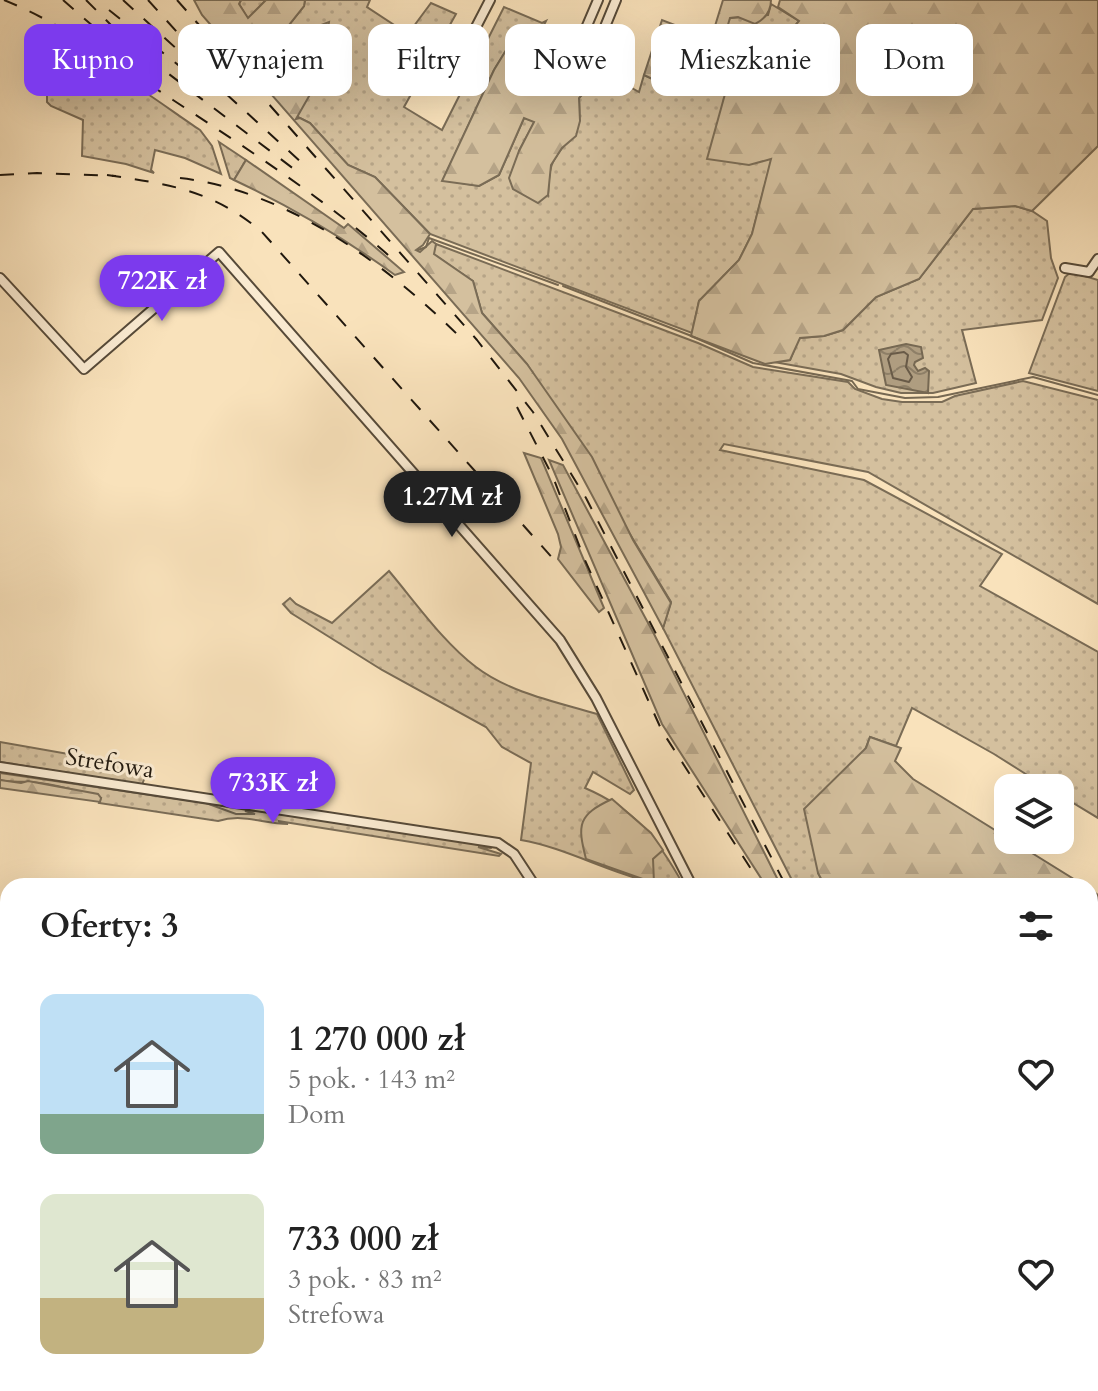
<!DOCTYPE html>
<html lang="pl">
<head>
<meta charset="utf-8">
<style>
  body { margin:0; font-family:Cardo,serif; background:#f2f2f2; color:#222; height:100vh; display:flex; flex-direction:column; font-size:30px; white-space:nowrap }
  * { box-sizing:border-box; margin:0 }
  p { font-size:26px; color:#767676 }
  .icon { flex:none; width:44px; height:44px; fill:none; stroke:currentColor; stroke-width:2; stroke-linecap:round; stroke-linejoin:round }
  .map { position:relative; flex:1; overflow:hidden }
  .side { position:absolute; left:0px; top:878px; width:1098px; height:514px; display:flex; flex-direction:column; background:#fff; border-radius:24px 24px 0 0; box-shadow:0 8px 32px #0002 }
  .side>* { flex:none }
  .guide { position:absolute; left:24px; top:24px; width:1050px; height:72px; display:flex; gap:16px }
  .buttons { position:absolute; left:994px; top:774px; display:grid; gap:16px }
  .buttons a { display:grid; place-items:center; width:80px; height:80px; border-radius:16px; background:#fff; box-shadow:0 8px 32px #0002; font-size:40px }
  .price { position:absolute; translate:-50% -68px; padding:0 18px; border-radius:28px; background:#7c3aed; color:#fff; font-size:26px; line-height:52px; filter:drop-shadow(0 2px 4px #0008) }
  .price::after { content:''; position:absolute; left:50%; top:48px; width:24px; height:18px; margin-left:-12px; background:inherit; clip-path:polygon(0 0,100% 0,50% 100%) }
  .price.on { background:#222; color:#fff }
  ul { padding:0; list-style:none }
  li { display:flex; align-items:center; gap:24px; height:200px; padding:0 40px }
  li span { display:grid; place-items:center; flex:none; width:224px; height:160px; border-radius:16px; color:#555 }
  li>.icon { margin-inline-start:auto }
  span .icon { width:96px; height:96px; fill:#fffc; stroke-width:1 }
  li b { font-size:34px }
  h2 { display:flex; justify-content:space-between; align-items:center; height:96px; padding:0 40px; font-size:34px }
  .pill { padding:0 28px; border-radius:16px; background:#fff; box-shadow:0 8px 32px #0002; font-size:28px; line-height:72px }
  .pill.on { background:#7c3aed; color:#fff }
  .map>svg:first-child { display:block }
  .grass { fill:url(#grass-dots); stroke:#7a6c56; stroke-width:2 }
  .forest { fill:url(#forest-firs); stroke:#7a6c56; stroke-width:2 }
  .water { fill:url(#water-waves); stroke:#766852; stroke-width:2 }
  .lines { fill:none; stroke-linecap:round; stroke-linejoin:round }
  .shore { stroke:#685a47; stroke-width:2 }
  .stream { stroke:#766852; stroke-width:2 }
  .minor-casing { stroke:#564a39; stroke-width:12 }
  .major-casing { stroke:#20180e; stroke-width:14 }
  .minor { stroke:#fbecd3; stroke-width:8 }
  .major { stroke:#f9e2bb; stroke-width:10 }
  .rail { stroke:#20180e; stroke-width:2; stroke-dasharray:14 14; stroke-linecap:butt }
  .labels { text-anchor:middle; stroke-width:6; stroke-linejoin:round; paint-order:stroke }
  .street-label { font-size:24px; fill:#20180e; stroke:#fbecd3 }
</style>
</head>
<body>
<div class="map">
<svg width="1098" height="1391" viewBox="0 0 1098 1391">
  <defs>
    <pattern id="grass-dots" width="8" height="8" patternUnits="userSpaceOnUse" patternTransform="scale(2)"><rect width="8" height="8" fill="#d4c09e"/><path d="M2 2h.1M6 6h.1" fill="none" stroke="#b6a487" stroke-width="1.8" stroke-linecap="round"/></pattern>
    <pattern id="forest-firs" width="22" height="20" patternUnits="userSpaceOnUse" patternTransform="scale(2)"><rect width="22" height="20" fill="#d4c09e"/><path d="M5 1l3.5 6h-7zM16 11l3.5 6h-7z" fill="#b6a487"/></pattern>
    <pattern id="water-waves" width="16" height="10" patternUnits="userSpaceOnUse" patternTransform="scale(2)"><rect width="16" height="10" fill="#af9d80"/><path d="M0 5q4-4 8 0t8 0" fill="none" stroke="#8e7f67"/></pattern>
  </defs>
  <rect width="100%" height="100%" fill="#f9e2bb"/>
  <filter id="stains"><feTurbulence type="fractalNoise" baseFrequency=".0025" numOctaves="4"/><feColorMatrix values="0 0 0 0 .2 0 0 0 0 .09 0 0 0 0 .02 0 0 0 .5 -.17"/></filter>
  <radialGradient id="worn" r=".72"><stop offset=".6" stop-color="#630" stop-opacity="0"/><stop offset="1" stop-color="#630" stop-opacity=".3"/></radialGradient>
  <g class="grass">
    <polygon points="241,0 266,0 248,19 239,4"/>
    <path d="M305,0h65l-3,7 41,27 23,-31 25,11 -52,93 38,23 62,-123 38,16 4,-2 -14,28 -9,-8 -10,-2 -19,31 -51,110 36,6 20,-11 25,-57 11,3 -16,30 29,44c1,-10 0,-24 5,-33 17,-33 29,-17 26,-64l8,-9 21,-3 6,-8 25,14 5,-17 20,9 7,-26 12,-3 21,3 26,-40 38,-3 3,-11 28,17 -36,44 9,93 -20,76 -13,26 -40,41 -7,32 -262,-99 -55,-57 -27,-12 -38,-42 -14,-7 -5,-30 -24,-26 3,-11 34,-43z"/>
    <path d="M55,45c38,6 110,62 145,85l12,16 9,28 -36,-16 -30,-8 -4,20 3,3 -28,-9 -44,-8 1,-36 -32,-14 -4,-4v-39z"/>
    <polygon points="219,142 246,160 234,180 230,178"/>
    <polygon points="1015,206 1032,211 1047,221 1051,258 1058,278 1042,320 962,330 976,383 933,393 901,393 876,387 841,374 774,362 790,360 799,338 824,336 843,330 876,297 919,279 973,209"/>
    <polygon points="436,244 698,343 753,367 848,382 855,389 882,399 902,402 942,402 955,396 1023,381 1098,400 1098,604 868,472 724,444 720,450 864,480 1002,554 980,586 1098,652 1098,818 1060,795 1060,788 1048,788 994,754 912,708 896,746 870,737 818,873 825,886 795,886 663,628 671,602 527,364 482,313 473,281 433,254"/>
    <polygon points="1071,272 1098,280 1098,391 1029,373 1065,277"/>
    <path d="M389,571c27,32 54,71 87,96 34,26 81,35 121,47l37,76 -4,4 -37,-22 -8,16c51,22 73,51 99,98 -54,0 -109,-37 -163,-46l10,-77 -29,-16 -16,-20 -104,-57 -91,-57 -8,-9 7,-6 6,6 36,19z"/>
    <polygon points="0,742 148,768 142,785 0,762"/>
    <path d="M0,773l206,30 30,11h19l-10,-3 8,-1 240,36 -2,2 -13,-1 23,7 -2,2 -221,-35 10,3c-25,0 -44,-11 -70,-3l-119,-18 2,-5c-23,-7 -46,-14 -69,-16 -11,-1 -21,1 -32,-2z"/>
    <polygon points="1090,1025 1098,1033 1098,1100 1090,1093"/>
    <polygon points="0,1264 8,1265 8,1374 3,1379 0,1388"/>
    <polygon points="1098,1326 1098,1385 1095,1389 1090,1375 1090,1335"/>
    <polygon points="729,1384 840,1384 840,1390 843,1391 731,1391"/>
    <polygon points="1050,1384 1087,1384 1089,1391 1053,1391"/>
  </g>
  <g class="forest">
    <polygon points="194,0 241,0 239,4 248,18 266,0 305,0 304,6 270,49 267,59 291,86 321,25 329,22 320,77 296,119 300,118 310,123 348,165 375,177 430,234 423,245 416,250 420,252 432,241 436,244 434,254 473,281 482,313 527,364 592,457 633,540 671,603 663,628 562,439 519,378 202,15"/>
    <path d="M723,0h48c0,12 -6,19 -16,24l-17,-7 -8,1 -6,20 -20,20 -21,-3 -11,3 -7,27 -21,-10 18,-55 49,19z"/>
    <polygon points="780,0 1098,0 1098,146 1032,211 1015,206 973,209 919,279 876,297 843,330 824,336 800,338 790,360 765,364 691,336 699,301 739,260 752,234 771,159 749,165 707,159 730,76 763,65 799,21 778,7"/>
    <polygon points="513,39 523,41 532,49 521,74 562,91 577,58 614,78 608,86 587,89 579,98 580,121 576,136 562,148 551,165 548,195 538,203 513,189 509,178 519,151 534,122 524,118 499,175 479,186 442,181 494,70"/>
    <path d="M246,160l98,68 4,-4 56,48 -9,3c-51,-37 -104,-68 -161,-95z"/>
    <polygon points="524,453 541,458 604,608 599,612 558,559 561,547 558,534"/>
    <polygon points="549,460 563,465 654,634 781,886 766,886 662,724"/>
    <polygon points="870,737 901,748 895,761 913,779 1085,886 825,886 818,873 804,809 866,748"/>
    <polygon points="0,780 21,783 28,781 98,794 101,798 100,802 0,788"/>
    <path d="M612,799l39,34 12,17 -10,9 1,24 -68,-24c-9,-35 -8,-44 26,-60z"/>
    <polygon points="1090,889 1098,895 1098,952 1090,953"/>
    <polygon points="138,1384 319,1384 330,1391 135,1391"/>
    <polygon points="476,1384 729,1384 731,1391 469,1391"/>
    <polygon points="840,1384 935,1384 939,1391 843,1391 840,1390"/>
  </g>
  <polygon class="water" points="906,344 921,347 923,358 915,362 914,365 918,371 925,368 929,371 928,393 886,385 879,350"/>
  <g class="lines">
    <polygon class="shore" points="904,352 908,355 906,367 912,377 909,382 893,378 888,359 891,354"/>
    <g class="stream">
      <polyline points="418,250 426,247 429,238 558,285"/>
      <polyline points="563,286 689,335 753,363 852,381 858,389 905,398 938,397 1033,377 1098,395"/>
    </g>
    <g class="minor-casing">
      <g id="minor">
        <polyline points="580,42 598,0"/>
        <polyline points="595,51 616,0"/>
        <polyline points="447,83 490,0"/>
        <polyline points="1065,268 1089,272 1098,259"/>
        <polyline points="0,278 84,369 219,252 560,640 596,698 692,886"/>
        <polyline points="0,767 498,843 514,854 535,886"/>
        <polyline points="1090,993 1098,1001"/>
        <polyline points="0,1109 8,1109"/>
        <polyline points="127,1384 130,1391"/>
        <polyline points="950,1384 958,1391"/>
      </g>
    </g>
    <g class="major-casing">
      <g id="major">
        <polyline points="1090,1320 1098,1311"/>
        <polyline points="1025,1391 1031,1384"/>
      </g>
    </g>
    <use href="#minor" class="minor"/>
    <use href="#major" class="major"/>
    <g class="rail">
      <path d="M4,0c61,25 114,64 169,100 76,50 155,101 223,162"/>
      <polyline points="63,0 133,61"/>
      <polyline points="86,0 132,46 303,176"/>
      <polyline points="123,0 302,163"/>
      <polyline points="148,0 195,52"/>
      <polyline points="177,0 477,340 533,412 586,498 786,886"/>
      <polyline points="109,10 187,72"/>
      <polyline points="0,175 37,173 116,176"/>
      <path d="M107,175c61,9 106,15 155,57l294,330"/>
      <path d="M180,178c107,12 209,88 283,162"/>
      <polyline points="517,407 553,477 584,558 662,731 762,886"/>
      <polyline points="1046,1384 1050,1391"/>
    </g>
  </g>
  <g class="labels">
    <g class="street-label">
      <text transform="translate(110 763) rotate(9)" y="8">Strefowa</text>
    </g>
  </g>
  <rect width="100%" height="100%" filter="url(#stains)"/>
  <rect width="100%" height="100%" fill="url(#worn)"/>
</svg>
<div class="buttons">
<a><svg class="icon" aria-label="layers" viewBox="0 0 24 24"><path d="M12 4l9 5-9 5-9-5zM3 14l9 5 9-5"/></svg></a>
</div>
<b class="price" style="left:162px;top:323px">722K zł</b>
<b class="price on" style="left:452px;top:539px">1.27M zł</b>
<b class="price" style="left:273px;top:825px">733K zł</b>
<div class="guide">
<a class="pill on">Kupno</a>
<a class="pill">Wynajem</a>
<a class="pill">Filtry</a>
<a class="pill">Nowe</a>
<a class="pill">Mieszkanie</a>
<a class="pill">Dom</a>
</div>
<section class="side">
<h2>Oferty: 3<svg class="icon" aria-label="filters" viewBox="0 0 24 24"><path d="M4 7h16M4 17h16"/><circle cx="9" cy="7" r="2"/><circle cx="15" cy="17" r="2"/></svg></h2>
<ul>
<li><span style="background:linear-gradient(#bfe0f5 75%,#7fa58c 0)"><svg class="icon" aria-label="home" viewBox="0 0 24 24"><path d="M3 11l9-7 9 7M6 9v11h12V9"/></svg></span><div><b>1 270 000 zł</b><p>5 pok. · 143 m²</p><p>Dom</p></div><svg class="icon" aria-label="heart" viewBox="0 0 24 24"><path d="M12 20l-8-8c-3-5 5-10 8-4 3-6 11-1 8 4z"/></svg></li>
<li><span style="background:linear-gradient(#dfe7d0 65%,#c2b280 0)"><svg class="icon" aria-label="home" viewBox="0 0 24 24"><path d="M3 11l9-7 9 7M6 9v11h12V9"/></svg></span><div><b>733 000 zł</b><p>3 pok. · 83 m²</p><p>Strefowa</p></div><svg class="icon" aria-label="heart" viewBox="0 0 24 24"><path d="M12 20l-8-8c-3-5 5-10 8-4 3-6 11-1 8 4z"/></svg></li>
</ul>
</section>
</div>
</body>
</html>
